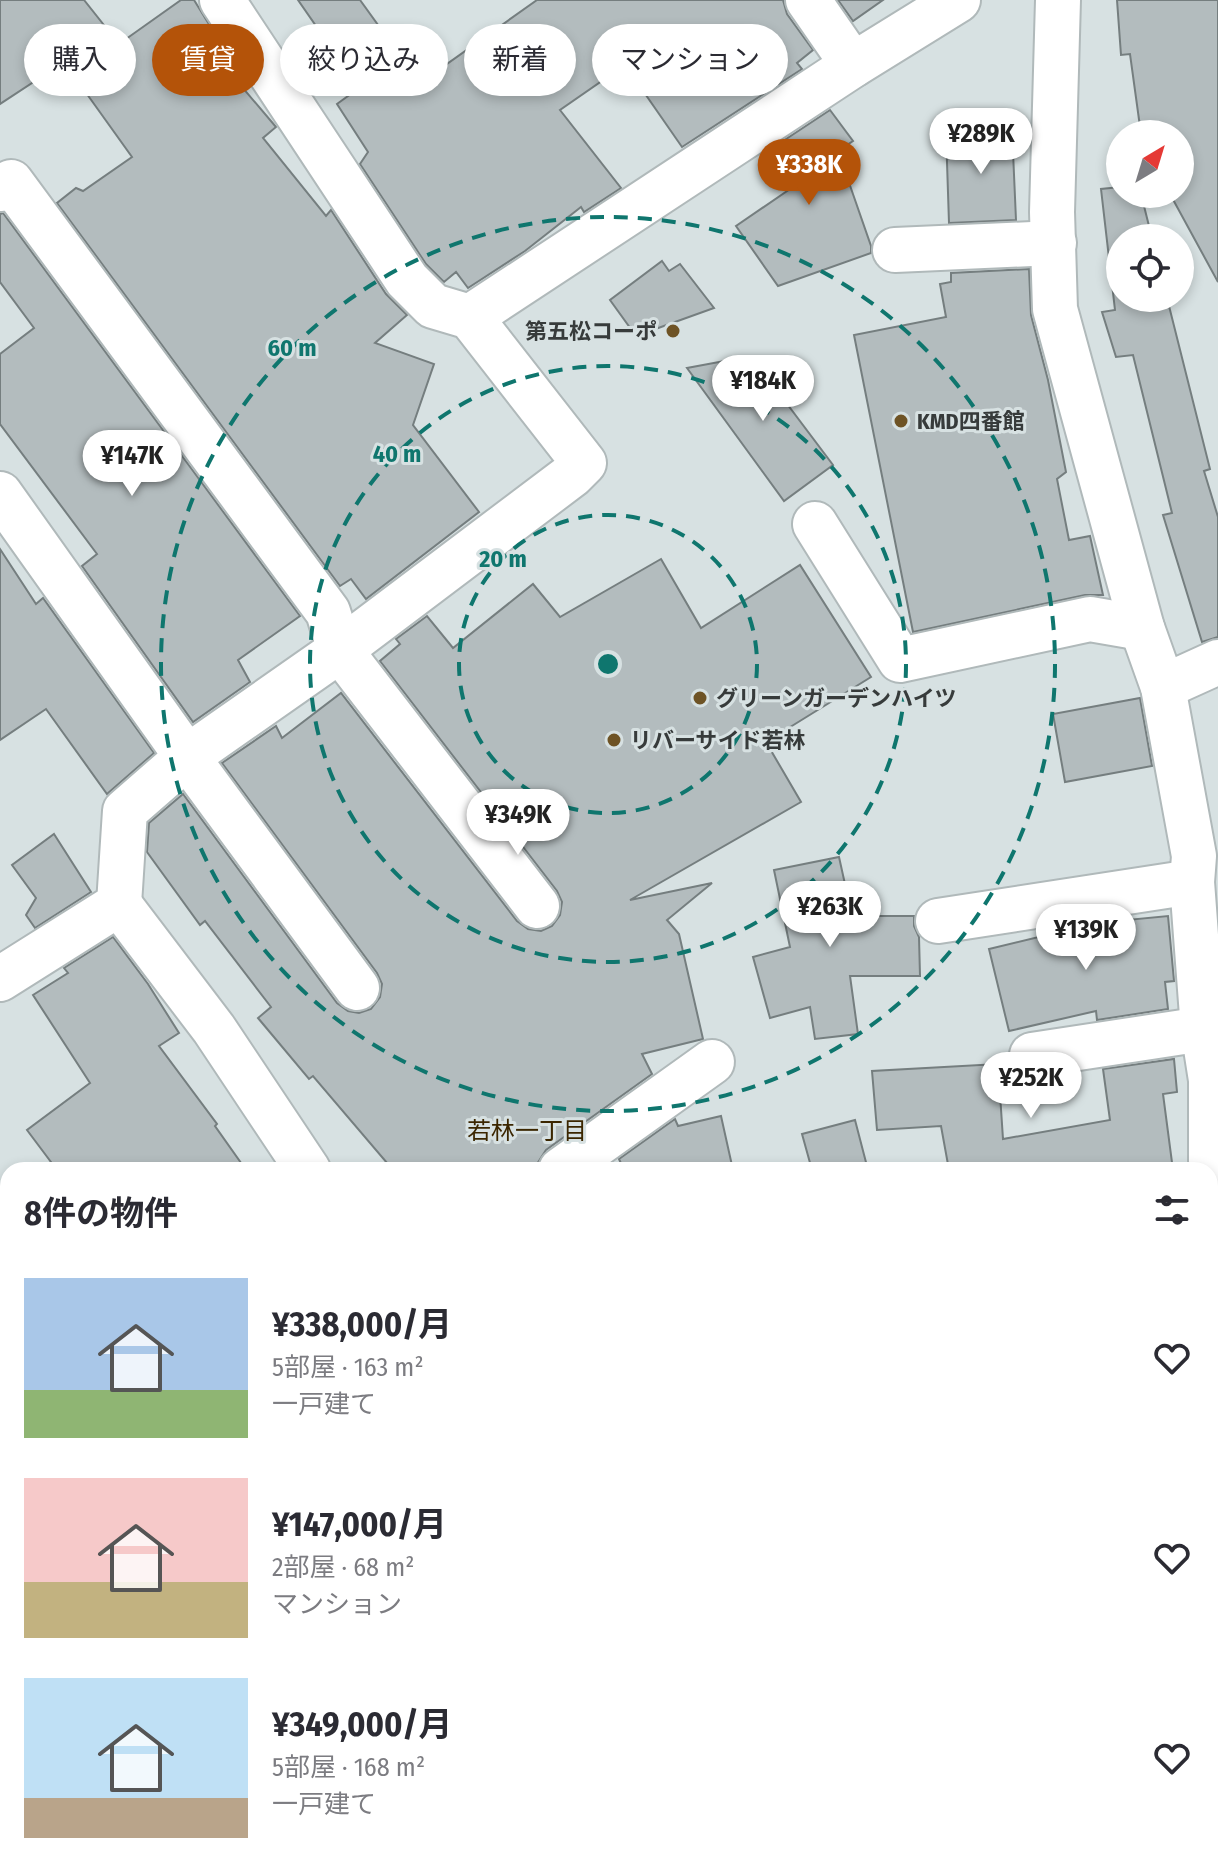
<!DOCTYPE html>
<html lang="ja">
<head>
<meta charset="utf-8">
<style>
  body { margin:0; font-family:"Fira Sans Condensed","Noto Sans JP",sans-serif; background:#f2f2f3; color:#2b2b33; height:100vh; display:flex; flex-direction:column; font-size:30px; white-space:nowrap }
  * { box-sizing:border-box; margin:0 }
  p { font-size:26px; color:#7c7c81 }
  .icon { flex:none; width:44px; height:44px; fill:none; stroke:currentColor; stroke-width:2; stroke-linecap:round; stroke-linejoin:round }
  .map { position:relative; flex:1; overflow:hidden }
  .side { position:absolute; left:0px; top:1162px; width:1218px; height:712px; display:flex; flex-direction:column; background:#fff; border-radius:24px 24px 0 0; box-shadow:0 4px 12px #0003 }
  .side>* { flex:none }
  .top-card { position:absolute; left:24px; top:24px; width:800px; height:72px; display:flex; gap:16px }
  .needle { width:52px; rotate:38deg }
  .fabs { position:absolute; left:1106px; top:120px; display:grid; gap:16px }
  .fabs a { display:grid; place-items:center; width:88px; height:88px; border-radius:50%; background:#fff; box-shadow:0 4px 12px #0003; font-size:40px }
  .price { position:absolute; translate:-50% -68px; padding:0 18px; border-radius:28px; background:#fff; color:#222; font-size:26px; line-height:52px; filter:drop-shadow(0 2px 4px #0008) }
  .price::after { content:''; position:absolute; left:50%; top:48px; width:24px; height:18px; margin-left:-12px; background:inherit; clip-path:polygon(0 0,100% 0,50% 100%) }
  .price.current { background:#b45309; color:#fff }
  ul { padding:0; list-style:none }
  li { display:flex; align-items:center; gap:24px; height:200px; padding:0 24px }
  li span { display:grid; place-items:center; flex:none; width:224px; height:160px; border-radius:0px; color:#555 }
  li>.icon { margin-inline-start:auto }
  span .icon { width:96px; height:96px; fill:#fffc; stroke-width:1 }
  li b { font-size:34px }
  h2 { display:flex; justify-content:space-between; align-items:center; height:96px; padding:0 24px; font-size:34px }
  .tag { padding:0 28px; border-radius:36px; background:#fff; box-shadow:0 4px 12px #0003; font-size:28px; line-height:72px }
  .tag.current { background:#b45309; color:#fff }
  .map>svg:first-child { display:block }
  .building { fill:#b3bcbe; stroke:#757e7f; stroke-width:2 }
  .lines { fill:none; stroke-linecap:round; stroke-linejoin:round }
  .minor-casing { stroke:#b0b9ba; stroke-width:48 }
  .path { stroke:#899090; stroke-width:5; stroke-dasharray:6 4; stroke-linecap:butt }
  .minor { stroke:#fff; stroke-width:44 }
  .ring { fill:none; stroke:#0f766e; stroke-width:4; stroke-dasharray:14 10 }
  .poi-dot { fill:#6e5325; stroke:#d7e1e2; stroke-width:3 }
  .labels { text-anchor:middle; stroke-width:6; stroke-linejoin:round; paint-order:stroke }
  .poi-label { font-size:22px; font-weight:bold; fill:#373b3b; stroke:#d7e1e2; text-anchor:start }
  .neighbourhood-label { font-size:24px; fill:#3b2600; stroke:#d7e1e2 }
  .centre { fill:#0f766e; stroke:#d7e1e2; stroke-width:4 }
  .ring-label { font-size:24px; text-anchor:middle; font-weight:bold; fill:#0f766e; stroke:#d7e1e2; stroke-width:6; stroke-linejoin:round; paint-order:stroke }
</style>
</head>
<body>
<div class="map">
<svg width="1218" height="1874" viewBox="0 0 1218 1874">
  <rect width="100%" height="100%" fill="#d7e1e2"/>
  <g class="building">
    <polygon points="0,0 84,0 119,44 181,0 194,0 228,55 220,61 276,127 263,138 326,216 331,210 386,294 407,315 375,343 434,364 413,425 479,512 366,599 351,579 340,586 57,203 76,188 83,191 132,157 64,62 0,104"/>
    <polygon points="298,0 360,0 420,83 537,0 783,0 787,14 813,50 797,63 802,69 682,147 625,65 560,110 621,188 584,212 581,207 525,251 468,288 456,272 444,282 426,264 360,164 368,152 337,104 359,88"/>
    <polygon points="838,0 883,0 853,21"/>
    <polygon points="1117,0 1218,0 1218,282 1170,194 1180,194 1180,134 1141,134 1130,54 1121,55"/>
    <polygon points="830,110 853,141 838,151 871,246 871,253 778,286 736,226 790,189 765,153"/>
    <polygon points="1012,129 1016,220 949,223 946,132"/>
    <polygon points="1120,187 1120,194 1141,194 1152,238 1120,238 1120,298 1167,298 1210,469 1204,471 1218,517 1218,637 1202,642 1163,515 1172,513 1133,355 1116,357 1102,312 1115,310 1101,189"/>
    <polygon points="3,213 300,616 238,660 250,682 193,722 82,566 97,554 0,424 0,354 34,328 0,282 0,214"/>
    <polygon points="662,261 669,271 680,264 714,308 636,336 610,300"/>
    <polygon points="1029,269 1031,315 1048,380 1066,472 1057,479 1069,540 1090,536 1103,595 1085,595 913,632 854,335 946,317 940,284 951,282 951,273"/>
    <polygon points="751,356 833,465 784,501 687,368"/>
    <polygon points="0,549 36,604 43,598 154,753 107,794 46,709 0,740"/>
    <polygon points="661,559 701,628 800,565 871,677 766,742 801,802 630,900 712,883 667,920 679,934 703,1039 642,1054 652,1074 546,1150 537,1164 522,1170 393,1170 313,1076 309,1079 258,1018 271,1007 205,921 200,925 147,852 149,823 183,794 337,1003 348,1011 359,1013 371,1009 380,997 382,984 377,973 222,763 276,726 282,738 341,693 517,921 528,929 541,931 552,926 560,915 562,902 557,891 380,661 400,644 396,639 427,616 453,648 533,584 560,617"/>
    <polygon points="1140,698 1152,766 1065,782 1053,714"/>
    <polygon points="54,834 91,892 35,928 26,915 36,898 12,865"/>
    <polygon points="839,857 852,916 914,916 914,926 919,937 920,976 850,976 858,1034 815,1039 810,1007 770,1018 753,957 790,947 774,870"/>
    <polygon points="1168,916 1174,981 1165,982 1168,1009 1097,1020 1096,1011 1009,1031 989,949 1076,928 1075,925"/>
    <polygon points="113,937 148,984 179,1033 159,1046 217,1124 215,1126 246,1170 57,1170 27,1130 90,1083 33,995 68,973 64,968"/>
    <polygon points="1174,1059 1177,1092 1163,1094 1173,1170 949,1170 941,1126 877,1130 872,1071 998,1064 1003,1139 1110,1120 1103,1069"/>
    <polygon points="721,1116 733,1170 624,1170 619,1159 675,1119 678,1126"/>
    <polygon points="855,1120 868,1170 812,1170 802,1134"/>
  </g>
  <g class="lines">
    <g class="minor-casing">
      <g id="minor">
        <polyline points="808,0 853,65"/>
        <polyline points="1058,0 1052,212 1055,309 1142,628 1163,687 1194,856 1192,882 1203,1029 1211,1080 1211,1160 1218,1323"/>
        <polyline points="0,189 11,182 328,612 340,650 537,906"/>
        <polyline points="895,250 1054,243"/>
        <polyline points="470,317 853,65 958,0"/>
        <polyline points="0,494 187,757 357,988"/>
        <polyline points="815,524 900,660 1090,619 1142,628"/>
        <polyline points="1163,687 1218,662"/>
        <polyline points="119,904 214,1029 308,1170"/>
        <polyline points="938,921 1192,882"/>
        <polyline points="0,979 119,904 125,811 187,757 340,650 572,475 584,463 470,317 433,306 407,280 222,0"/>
        <polyline points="1032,1055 1203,1029"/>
        <polyline points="561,1170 712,1062"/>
        <polyline points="0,1492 8,1488"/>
        <polyline points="1210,1777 1218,1660"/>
        <polyline points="165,1866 168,1874"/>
        <polyline points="644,1866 646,1874"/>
        <polyline points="0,1872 13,1866"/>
        <polyline points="1203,1874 1204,1866"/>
      </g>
    </g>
    <polyline class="path" points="1210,1471 1218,1470"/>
    <use href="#minor" class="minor"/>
  </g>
  <g class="ring">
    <circle cx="608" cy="664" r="149"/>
    <circle cx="608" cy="664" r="298"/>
    <circle cx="608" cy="664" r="447"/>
  </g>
  <g class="poi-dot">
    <circle cx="673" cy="331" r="8"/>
    <circle cx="901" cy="421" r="8"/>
    <circle cx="700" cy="698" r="8"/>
    <circle cx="614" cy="740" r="8"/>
  </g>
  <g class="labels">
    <g class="poi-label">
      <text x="657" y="339" text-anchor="end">第五松コーポ</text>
      <text x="917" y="429">KMD四番館</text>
      <text x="716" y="706">グリーンガーデンハイツ</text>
      <text x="630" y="748">リバーサイド若林</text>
    </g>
    <g class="neighbourhood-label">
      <text x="527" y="1139">若林一丁目</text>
    </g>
  </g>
  <circle cx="608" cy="664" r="12" class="centre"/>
  <g class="ring-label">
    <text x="292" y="356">60 m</text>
    <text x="397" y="462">40 m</text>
    <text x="503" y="567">20 m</text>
  </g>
</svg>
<div class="fabs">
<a><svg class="needle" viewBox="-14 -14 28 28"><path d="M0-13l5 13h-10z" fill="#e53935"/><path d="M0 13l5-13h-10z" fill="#7c7c81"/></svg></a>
<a><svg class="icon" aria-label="locate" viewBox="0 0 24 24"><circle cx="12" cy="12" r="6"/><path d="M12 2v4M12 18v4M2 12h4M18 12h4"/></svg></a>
</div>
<b class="price" style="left:981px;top:176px">¥289K</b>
<b class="price current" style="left:809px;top:207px">¥338K</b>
<b class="price" style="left:763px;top:423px">¥184K</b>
<b class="price" style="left:132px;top:498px">¥147K</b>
<b class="price" style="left:518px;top:857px">¥349K</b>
<b class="price" style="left:830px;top:949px">¥263K</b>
<b class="price" style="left:1086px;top:972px">¥139K</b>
<b class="price" style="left:1031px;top:1120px">¥252K</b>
<div class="top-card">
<a class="tag">購入</a>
<a class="tag current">賃貸</a>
<a class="tag">絞り込み</a>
<a class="tag">新着</a>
<a class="tag">マンション</a>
</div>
<section class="side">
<h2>8件の物件<svg class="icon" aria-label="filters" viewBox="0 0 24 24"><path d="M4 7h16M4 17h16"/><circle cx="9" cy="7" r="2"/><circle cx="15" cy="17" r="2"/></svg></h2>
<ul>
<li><span style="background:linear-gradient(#a9c7e8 70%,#8fb573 0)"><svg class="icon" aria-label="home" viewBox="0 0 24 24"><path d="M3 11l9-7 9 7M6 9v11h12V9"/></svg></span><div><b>¥338,000/月</b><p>5部屋 · 163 m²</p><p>一戸建て</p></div><svg class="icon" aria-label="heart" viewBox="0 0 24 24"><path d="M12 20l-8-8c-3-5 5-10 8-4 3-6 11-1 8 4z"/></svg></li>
<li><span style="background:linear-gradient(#f6c9c9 65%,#c2b280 0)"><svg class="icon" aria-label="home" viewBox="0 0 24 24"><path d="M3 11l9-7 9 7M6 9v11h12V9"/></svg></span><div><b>¥147,000/月</b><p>2部屋 · 68 m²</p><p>マンション</p></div><svg class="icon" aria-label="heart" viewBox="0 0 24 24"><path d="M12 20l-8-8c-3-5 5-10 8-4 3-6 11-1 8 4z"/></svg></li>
<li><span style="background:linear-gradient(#bfe0f5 75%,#b9a48a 0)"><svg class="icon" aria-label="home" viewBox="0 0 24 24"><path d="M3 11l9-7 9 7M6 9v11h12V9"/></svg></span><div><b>¥349,000/月</b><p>5部屋 · 168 m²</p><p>一戸建て</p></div><svg class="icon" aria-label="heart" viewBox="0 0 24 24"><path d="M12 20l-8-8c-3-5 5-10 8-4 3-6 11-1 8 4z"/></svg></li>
</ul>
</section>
</div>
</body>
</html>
